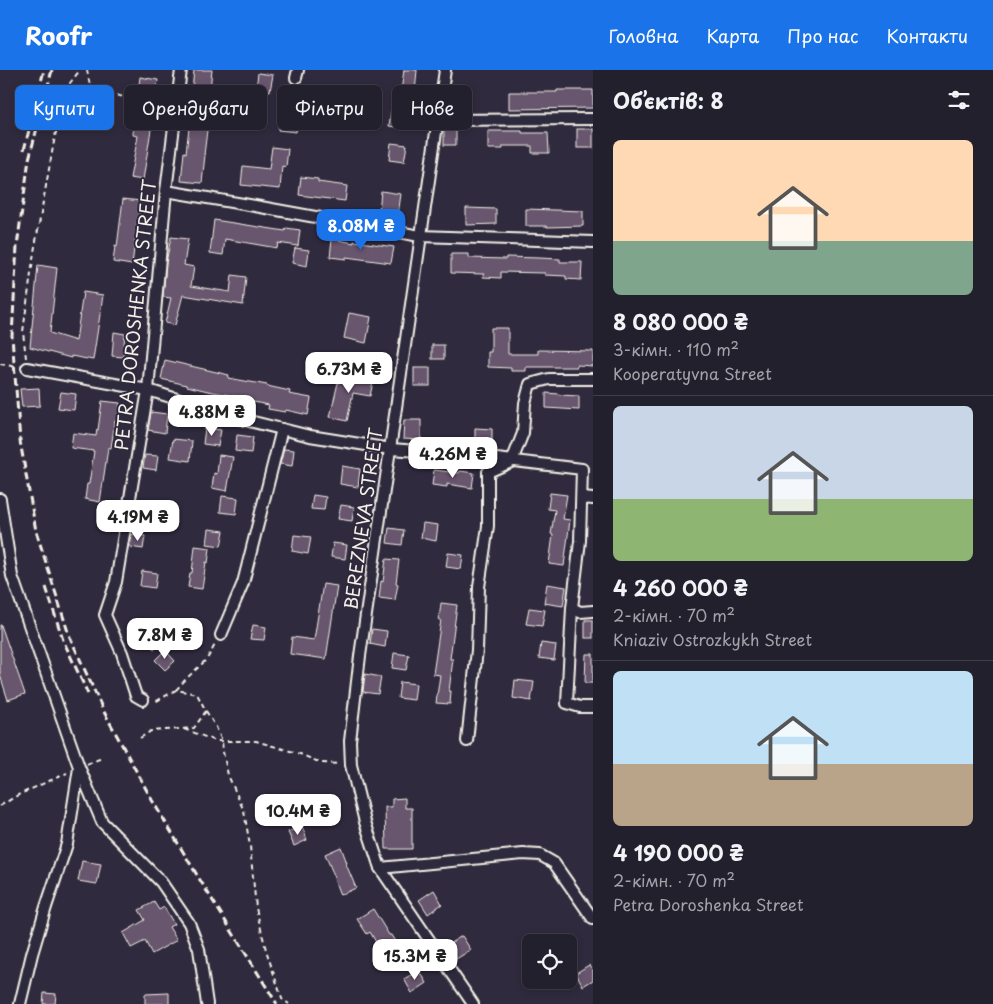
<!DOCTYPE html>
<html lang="uk">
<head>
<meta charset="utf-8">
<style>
  body { margin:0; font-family:"Playpen Sans",sans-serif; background:#2f2d3a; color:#f1f3f6; height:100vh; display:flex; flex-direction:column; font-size:19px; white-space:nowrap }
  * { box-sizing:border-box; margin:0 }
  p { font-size:16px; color:#a3a3aa }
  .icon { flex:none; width:28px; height:28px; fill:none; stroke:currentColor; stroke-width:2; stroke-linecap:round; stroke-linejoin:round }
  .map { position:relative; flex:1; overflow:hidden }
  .side { display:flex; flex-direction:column; background:#23202e; width:400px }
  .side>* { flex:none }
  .guide { position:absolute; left:15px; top:15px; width:475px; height:45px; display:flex; gap:10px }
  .buttons { position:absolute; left:522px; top:864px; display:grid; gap:10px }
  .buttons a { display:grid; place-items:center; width:55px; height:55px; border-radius:8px; background:#23202e; box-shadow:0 2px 8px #0003,0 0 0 1px #403e4a; font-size:25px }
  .price { position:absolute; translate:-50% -42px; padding:0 11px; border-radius:10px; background:#fff; color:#222; font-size:16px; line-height:32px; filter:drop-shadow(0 1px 2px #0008) }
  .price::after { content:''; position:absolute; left:50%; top:30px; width:15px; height:11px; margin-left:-8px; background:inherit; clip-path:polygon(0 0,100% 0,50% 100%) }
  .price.current { background:#1a73e8; color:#fff }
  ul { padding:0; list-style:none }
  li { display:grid; align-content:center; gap:10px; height:265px; padding:0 20px }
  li+li { border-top:1px solid #403e4a }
  li span { display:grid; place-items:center; height:155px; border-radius:8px; color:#555 }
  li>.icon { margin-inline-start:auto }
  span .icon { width:90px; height:90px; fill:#fffc; stroke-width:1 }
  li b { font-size:21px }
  h2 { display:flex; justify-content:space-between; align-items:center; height:60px; padding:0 20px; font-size:21px }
  .chip { padding:0 18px; border-radius:8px; background:#23202e; box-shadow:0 2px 8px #0003,0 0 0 1px #403e4a; font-size:18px; line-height:45px }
  .chip.current { background:#1a73e8; color:#fff }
  header { display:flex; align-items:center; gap:30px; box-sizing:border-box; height:70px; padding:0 25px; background:#1a73e8; color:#fff }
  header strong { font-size:24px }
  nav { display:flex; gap:28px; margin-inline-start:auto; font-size:18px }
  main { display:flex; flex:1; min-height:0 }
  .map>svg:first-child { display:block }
  .building { fill:#67556e; stroke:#f4f1e8 }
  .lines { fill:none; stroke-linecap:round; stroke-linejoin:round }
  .minor-casing { stroke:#f4f1e8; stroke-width:14 }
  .path { stroke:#f4f1e8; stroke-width:2; stroke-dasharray:5 4; stroke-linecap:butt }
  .minor { stroke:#2f2a3d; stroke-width:10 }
  .rail { stroke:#f4f1e8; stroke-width:3; stroke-dasharray:8 4; stroke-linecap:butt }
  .labels { text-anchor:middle; stroke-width:4; stroke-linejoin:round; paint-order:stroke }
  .street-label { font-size:18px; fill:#f4f1e8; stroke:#2f2a3d }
</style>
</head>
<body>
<header>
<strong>Roofr</strong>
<nav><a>Головна</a><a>Карта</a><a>Про нас</a><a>Контакти</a></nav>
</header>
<main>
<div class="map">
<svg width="593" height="934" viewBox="0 0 593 934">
  <rect width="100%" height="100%" fill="#2f2a3d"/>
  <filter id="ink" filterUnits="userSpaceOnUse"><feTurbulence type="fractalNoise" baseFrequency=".02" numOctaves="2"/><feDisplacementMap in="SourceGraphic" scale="10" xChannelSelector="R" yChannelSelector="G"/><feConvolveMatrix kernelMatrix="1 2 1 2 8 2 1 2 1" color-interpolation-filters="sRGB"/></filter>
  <g filter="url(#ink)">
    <g class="building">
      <polygon points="194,0 212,0 210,20 212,20 212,32 191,30"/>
      <polygon points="404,0 417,0 414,34 407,33 403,58 389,56 391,41 398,42"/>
      <polygon points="258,3 273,5 270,21 265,20 261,41 243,38 245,26 255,27"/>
      <polygon points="140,7 158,10 156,25 138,22"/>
      <polygon points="557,20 593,20 593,38 509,39 509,22 557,22"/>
      <polygon points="280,40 299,43 296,62 278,60"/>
      <polygon points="190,49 208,52 204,85 205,85 202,113 181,111 184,82 186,83"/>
      <polygon points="134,51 152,53 143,110 130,108 138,66 133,65"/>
      <rect x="444" y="59" width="12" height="16"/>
      <rect x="577" y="59" width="16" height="19"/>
      <polygon points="488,61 522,61 522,63 548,63 549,83 532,83 532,76 503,76 503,79 488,79"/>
      <polygon points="391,73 407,75 404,92 389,90"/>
      <polygon points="272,77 288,79 286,97 282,96 280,119 241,115 243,96 269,99"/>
      <polygon points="301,107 318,109 318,112 347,116 345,131 299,125"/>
      <polygon points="381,121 401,124 398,145 379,142"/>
      <polygon points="123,129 141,131 139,147 138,147 132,195 113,192 115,176 117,177"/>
      <polygon points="466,138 496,139 496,154 466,155"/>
      <polygon points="526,139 583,141 583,156 547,157 547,156 526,156"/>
      <polygon points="214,150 285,161 286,158 300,160 298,176 278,173 277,178 225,169 223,185 210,183"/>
      <polygon points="171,167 188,169 184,195 194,197 191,216 230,222 232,205 246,207 243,235 183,225 175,255 165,253 171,228 163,227 166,193"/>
      <polygon points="332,169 354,173 354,171 394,177 391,193 346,187 346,189 330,187"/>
      <polygon points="295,178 309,180 307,196 292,193"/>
      <polygon points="451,184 469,184 469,188 506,189 506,187 539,188 560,189 560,192 582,192 581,210 566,209 566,206 545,205 545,203 501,202 501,208 483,207 484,204 451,203"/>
      <polygon points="38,195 57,198 50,263 76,271 83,222 103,225 93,290 71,286 71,288 30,277"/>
      <polygon points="349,243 371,247 366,273 344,268"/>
      <polygon points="491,258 508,258 508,284 538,284 538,280 593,281 593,296 577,295 577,297 526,297 526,301 511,301 511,298 488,297 488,282 491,282"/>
      <polygon points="114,262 125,264 123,287 112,286"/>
      <rect x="432" y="275" width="12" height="14"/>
      <polygon points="165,290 229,305 228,308 267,315 267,316 290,321 289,324 311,328 308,345 286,340 285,342 268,339 269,335 248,331 249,329 208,321 187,316 187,315 161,309"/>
      <rect x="414" y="298" width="16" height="18"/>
      <polygon points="340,304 358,308 359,304 374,307 370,326 353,323 347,351 330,347"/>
      <polygon points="39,318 40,336 22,337 20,319"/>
      <polygon points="61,322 76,324 74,340 58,338"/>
      <polygon points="546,323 559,324 559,325 579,326 579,340 546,338"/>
      <polygon points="102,331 120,333 118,351 115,351 111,378 108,378 100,432 85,429 87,414 89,414 94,381 71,378 73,363 96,366 97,359 98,360"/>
      <polygon points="151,342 167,344 165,363 148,360"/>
      <polygon points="404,350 421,350 421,370 403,369"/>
      <polygon points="205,358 221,360 218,376 203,374"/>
      <polygon points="475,358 492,359 492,378 475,377"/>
      <polygon points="237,365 253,367 251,383 235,381"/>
      <polygon points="173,369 192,371 190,391 170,388"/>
      <polygon points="284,379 294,380 292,396 280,394"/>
      <polygon points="145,385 158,386 156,400 143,398"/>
      <polygon points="219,385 233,387 227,421 212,418 214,403 217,404"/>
      <polygon points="342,396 360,399 358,417 340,414"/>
      <polygon points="434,400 459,403 460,401 474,403 472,418 447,414 447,417 432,415"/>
      <polygon points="550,423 567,425 563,449 570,450 564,496 549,494 553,465 551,464 555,440 548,439"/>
      <polygon points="313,425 326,427 324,440 311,439"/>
      <polygon points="222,426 238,428 236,444 220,442"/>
      <polygon points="138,431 155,434 153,452 135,449"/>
      <polygon points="341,435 354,437 352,451 338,449"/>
      <polygon points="423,453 438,455 436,471 421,468"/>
      <polygon points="389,458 404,460 402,475 387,473"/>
      <polygon points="209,459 224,461 221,476 207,474"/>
      <polygon points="132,464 145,466 143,479 130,477"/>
      <polygon points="294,465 311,467 308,484 292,481"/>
      <polygon points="333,473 347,475 345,489 331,487"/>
      <polygon points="195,476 210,478 208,493 206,492 202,519 188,517 190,503 192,503"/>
      <polygon points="448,483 463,485 461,499 446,497"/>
      <polygon points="386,489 399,490 396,513 398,514 395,530 379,528 381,511 383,512"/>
      <polygon points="142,501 157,503 155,518 140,516"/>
      <polygon points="323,514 337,516 326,589 290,584 292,567 314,570"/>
      <polygon points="547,514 566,517 563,536 544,533"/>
      <polygon points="441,533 457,535 450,589 453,589 449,621 451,621 450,634 436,633 440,605 433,604 441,550 439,550"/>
      <polygon points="529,538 545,540 542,556 526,554"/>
      <polygon points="134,549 143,559 135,566 127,556"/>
      <rect x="585" y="550" width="8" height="18"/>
      <polygon points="0,555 1,555 25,624 8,630 0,605"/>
      <polygon points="253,555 266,557 264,570 250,569"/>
      <polygon points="148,557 162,570 154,579 140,566"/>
      <polygon points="372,559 387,561 385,577 370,574"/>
      <polygon points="541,573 556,575 554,590 539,588"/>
      <polygon points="165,580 175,591 165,600 155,590"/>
      <polygon points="394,583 409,585 406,600 392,598"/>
      <polygon points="586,584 593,584 593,613 585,613"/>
      <polygon points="365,604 381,607 378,624 363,622"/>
      <polygon points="515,610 534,612 531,631 513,628"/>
      <polygon points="400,612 416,614 414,630 398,628"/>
      <polygon points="405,728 405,738 412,738 412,779 386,779 385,737 392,737 392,729"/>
      <polygon points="318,731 324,746 310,752 303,737"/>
      <polygon points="302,756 307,770 294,776 288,762"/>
      <polygon points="341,777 347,793 346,794 356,818 340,825 334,809 335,808 325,784"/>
      <polygon points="82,791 101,794 97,814 78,811"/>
      <polygon points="434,820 442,834 428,844 419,830"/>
      <polygon points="154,832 159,840 164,837 174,854 169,857 177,870 152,884 145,871 131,878 123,863 145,850 139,840"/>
      <polygon points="373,839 389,865 391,865 399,878 385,887 370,862 367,864 357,849"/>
      <polygon points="462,866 471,880 456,889 447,875"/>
      <polygon points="589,895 593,901 593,910 583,916 576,903"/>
      <polygon points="419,900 427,913 412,923 404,909"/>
      <polygon points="44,923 56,924 55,934 43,934"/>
      <polygon points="169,923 169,934 145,934 145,924"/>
    </g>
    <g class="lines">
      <g class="minor-casing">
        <g id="minor">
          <polyline points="445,0 360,586 350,671 351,695 365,752 380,798 473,934"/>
          <polyline points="296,8 298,0"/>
          <polyline points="438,50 593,49"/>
          <polyline points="166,121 255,136 420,166 593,172"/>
          <polyline points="27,298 148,320 241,349 310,366 391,379 446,383 582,399 580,471 572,538 567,633 580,637 593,637"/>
          <polyline points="512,391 523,363 525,333 530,314 549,309 593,309"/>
          <polyline points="582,428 593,429"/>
          <polyline points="0,429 12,506 79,697 102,752 161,812 189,853 199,879 207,934"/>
          <polyline points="572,538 580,542 593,541"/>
          <polyline points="221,565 243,513 282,359"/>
          <polyline points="143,630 136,626 122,583 105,545 116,512 148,320 166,121 181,0"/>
          <polyline points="467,671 477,580 479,517 488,456 488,402 511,392"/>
          <polyline points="380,798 523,784 540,785 554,793 593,849"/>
          <polyline points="20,934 32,884 46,837 67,774 79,698"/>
        </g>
      </g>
      <g class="path">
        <polyline points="87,0 90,16 141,33 167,39"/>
        <polyline points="26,288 23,262 34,182 55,66 70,13 80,0"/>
        <polyline points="0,294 17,297"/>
        <polyline points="176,620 186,609 207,589 216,573"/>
        <polyline points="206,641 216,657 222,671 223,682 228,705 244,741 250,776 256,838 266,880 282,929 289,934"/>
        <polyline points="184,659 216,671 256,671 300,684 321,693 340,694"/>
        <polyline points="140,668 151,661 194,658 206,641 197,624 176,620 155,632 153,632"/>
        <polyline points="87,694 102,688"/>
        <polyline points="0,736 18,725 67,703"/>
      </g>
      <use href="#minor" class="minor"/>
      <g class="rail">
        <polyline points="52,0 29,89 17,176 12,266 20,371 36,461 69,565 103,640 152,730 200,810 277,934"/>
        <polyline points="24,80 44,0"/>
        <polyline points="46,517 63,570 88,624"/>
      </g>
    </g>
  </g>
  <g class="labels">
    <g class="street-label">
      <text transform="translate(136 245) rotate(-84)" y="6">PETRA DOROSHENKA STREET</text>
      <text transform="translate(364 449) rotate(-82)" y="6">BEREZNEVA STREET</text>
    </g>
  </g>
</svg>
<div class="buttons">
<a><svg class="icon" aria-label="locate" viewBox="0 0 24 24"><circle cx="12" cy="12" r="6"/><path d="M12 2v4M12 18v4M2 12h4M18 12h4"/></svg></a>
</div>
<b class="price current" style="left:361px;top:181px">8.08M ₴</b>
<b class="price" style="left:349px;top:324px">6.73M ₴</b>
<b class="price" style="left:212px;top:367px">4.88M ₴</b>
<b class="price" style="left:453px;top:409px">4.26M ₴</b>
<b class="price" style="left:138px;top:472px">4.19M ₴</b>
<b class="price" style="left:165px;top:590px">7.8M ₴</b>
<b class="price" style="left:298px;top:766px">10.4M ₴</b>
<b class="price" style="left:415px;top:911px">15.3M ₴</b>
<div class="guide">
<a class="chip current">Купити</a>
<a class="chip">Орендувати</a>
<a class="chip">Фільтри</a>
<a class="chip">Нове</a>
</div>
</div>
<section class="side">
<h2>Об’єктів: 8<svg class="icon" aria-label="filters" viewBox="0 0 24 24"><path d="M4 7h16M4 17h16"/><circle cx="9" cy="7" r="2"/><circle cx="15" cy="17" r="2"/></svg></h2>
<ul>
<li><span style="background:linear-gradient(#ffd9b3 65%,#7fa58c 0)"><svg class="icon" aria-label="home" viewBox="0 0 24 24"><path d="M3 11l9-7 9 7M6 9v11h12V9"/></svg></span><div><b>8 080 000 ₴</b><p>3-кімн. · 110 m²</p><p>Kooperatyvna Street</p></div></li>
<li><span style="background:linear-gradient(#c9d6e8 60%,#8fb573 0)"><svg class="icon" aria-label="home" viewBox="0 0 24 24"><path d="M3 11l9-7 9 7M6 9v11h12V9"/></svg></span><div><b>4 260 000 ₴</b><p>2-кімн. · 70 m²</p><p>Kniaziv Ostrozkykh Street</p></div></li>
<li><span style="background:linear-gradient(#bfe0f5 60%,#b9a48a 0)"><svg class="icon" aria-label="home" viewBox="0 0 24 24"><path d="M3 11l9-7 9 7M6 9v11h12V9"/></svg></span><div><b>4 190 000 ₴</b><p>2-кімн. · 70 m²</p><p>Petra Doroshenka Street</p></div></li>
</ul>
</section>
</main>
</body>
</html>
